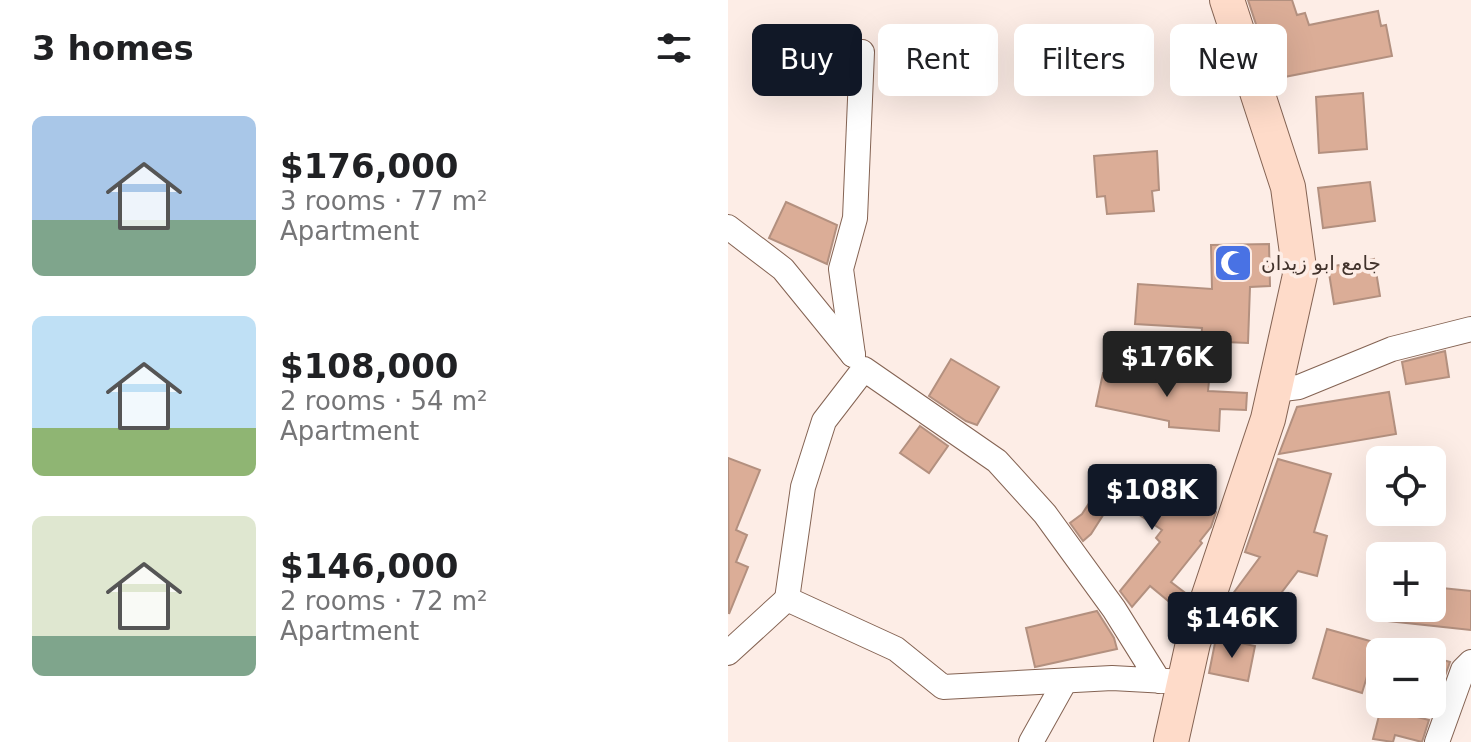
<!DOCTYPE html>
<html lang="en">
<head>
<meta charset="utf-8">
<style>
  body { margin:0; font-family:"DejaVu Sans",Vazirmatn,sans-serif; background:#f6f6f6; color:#202124; height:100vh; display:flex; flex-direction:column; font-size:30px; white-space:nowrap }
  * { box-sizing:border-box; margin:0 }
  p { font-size:26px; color:#757577 }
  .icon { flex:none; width:44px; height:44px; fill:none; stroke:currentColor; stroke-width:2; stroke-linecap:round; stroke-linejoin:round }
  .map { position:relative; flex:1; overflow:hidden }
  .panel { display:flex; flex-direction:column; background:#fff; width:728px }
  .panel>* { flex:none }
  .guide { position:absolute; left:24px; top:24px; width:598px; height:72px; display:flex; gap:16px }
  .buttons { position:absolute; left:638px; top:446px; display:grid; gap:16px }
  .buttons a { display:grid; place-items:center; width:80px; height:80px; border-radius:12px; background:#fff; box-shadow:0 8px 32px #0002; font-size:40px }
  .price { position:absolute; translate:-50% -68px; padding:0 18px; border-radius:8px; background:#111827; color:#fff; font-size:26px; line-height:52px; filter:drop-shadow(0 2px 4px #0008) }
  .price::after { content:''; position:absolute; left:50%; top:48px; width:24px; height:18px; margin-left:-12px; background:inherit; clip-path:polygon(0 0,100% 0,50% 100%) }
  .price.active { background:#222; color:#fff }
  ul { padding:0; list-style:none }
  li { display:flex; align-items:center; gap:24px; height:200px; padding:0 32px }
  li span { display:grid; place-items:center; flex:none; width:224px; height:160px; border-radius:12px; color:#555 }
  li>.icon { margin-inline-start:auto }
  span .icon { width:96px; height:96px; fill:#fffc; stroke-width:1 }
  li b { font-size:34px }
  h2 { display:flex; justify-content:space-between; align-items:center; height:96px; padding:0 32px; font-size:34px }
  .tag { padding:0 28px; border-radius:12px; background:#fff; box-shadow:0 8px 32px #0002; font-size:28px; line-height:72px }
  .tag.active { background:#111827; color:#fff }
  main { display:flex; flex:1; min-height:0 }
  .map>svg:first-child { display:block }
  .building { fill:#dbad97; stroke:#b3907f; stroke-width:2 }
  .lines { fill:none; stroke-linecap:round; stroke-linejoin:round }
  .street-casing { stroke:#846353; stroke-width:26 }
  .secondary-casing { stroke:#846353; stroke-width:36 }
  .street { stroke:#fff; stroke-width:24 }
  .secondary { stroke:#fedbc9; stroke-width:34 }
  .labels { text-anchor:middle; stroke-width:7; stroke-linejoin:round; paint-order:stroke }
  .poi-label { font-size:20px; fill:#41322b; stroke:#fdede6; text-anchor:start }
</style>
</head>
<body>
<main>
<section class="panel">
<h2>3 homes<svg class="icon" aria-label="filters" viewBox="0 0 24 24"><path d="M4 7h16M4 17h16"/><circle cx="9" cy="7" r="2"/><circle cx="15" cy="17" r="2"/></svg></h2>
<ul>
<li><span style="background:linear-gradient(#a9c7e8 65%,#7fa58c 0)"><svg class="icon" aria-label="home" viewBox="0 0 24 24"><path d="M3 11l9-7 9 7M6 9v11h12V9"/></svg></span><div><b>$176,000</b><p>3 rooms · 77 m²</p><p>Apartment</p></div></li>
<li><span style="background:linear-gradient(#bfe0f5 70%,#8fb573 0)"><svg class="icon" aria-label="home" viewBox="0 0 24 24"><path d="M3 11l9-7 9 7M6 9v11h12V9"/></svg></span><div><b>$108,000</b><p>2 rooms · 54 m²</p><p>Apartment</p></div></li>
<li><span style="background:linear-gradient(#dfe7d0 75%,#7fa58c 0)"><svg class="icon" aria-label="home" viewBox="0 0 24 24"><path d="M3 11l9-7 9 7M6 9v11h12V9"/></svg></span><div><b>$146,000</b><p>2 rooms · 72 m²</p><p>Apartment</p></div></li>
</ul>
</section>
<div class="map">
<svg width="743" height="742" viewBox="0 0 743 742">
  <rect width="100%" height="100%" fill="#fdede6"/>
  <g class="building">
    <polygon points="520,0 564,0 569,15 577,13 581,25 650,11 653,26 658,25 664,56 546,79"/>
    <polygon points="635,93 639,149 591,153 588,97"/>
    <polygon points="429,151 431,190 424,191 426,211 379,214 377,196 369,197 366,156"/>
    <polygon points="642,182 647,221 595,228 590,188"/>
    <polygon points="58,202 109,225 99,264 41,238"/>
    <polygon points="541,244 542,286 522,287 520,343 473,341 474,328 407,324 410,284 484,289 483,245"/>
    <polygon points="646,259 652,296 606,304 600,267"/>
    <polygon points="717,351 721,377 678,384 674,362"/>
    <polygon points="223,359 271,387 249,425 238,421 201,396"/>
    <polygon points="384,366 439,378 481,381 480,391 519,393 518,410 492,409 491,431 441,427 441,421 368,406 375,373 382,374"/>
    <polygon points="661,392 668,434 551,454 569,407"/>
    <polygon points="192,426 220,446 201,473 172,453"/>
    <polygon points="0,458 32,470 8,530 19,535 8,562 20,567 1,614"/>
    <polygon points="550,459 603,474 586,532 599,536 589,576 570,571 531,622 501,599 532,557 517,552"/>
    <polygon points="384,468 408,484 415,473 470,511 476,503 488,512 483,527 472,541 474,543 443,582 460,595 450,609 422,586 404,607 392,591 432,542 428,538 434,530 386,498 363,534 355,541 342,523 354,514"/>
    <polygon points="704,587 743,591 743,630 651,620 652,608 704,608"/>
    <polygon points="369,611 386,638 389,649 307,667 298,628"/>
    <polygon points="599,629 649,643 634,693 585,678"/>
    <polygon points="488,638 527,646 520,681 481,673"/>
    <polygon points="704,657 722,662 704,712"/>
    <polygon points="653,708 701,720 694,742 667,735 665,742 645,739"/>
  </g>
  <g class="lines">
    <g class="street-casing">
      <g id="street">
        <polyline points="0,227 55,269 125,355"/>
        <polyline points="125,355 113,269 127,218 134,52"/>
        <polyline points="547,390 571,387 664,349 743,329"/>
        <polyline points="0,653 59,599"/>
        <polyline points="431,681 386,609 317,514 269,461 136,369 96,421 75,487 59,599 168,649 215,687 384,678 457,682"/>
        <polyline points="303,742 336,683"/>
        <polyline points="709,742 735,670 743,662"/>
      </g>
    </g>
    <g class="secondary-casing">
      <polyline id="secondary" points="443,742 465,643 540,419 572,275 560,187 499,0"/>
    </g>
    <use href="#street" class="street"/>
    <use href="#secondary" class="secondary"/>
  </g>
  <defs>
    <g id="mosque-square" transform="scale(2)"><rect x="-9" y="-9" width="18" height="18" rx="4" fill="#4972e4" stroke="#fdede6"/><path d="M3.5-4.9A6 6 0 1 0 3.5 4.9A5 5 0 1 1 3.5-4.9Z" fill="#fff"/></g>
  </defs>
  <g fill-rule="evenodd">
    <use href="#mosque-square" x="505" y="263"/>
  </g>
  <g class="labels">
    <g class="poi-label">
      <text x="533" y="270">جامع ابو زيدان</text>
    </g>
  </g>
</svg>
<div class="buttons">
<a><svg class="icon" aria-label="locate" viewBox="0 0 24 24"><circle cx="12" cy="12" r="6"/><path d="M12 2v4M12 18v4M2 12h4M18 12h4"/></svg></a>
<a>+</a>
<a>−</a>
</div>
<b class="price active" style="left:439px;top:399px">$176K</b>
<b class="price" style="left:424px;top:532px">$108K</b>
<b class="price" style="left:504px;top:660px">$146K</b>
<div class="guide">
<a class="tag active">Buy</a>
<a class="tag">Rent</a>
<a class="tag">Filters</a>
<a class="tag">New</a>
</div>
</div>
</main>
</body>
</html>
